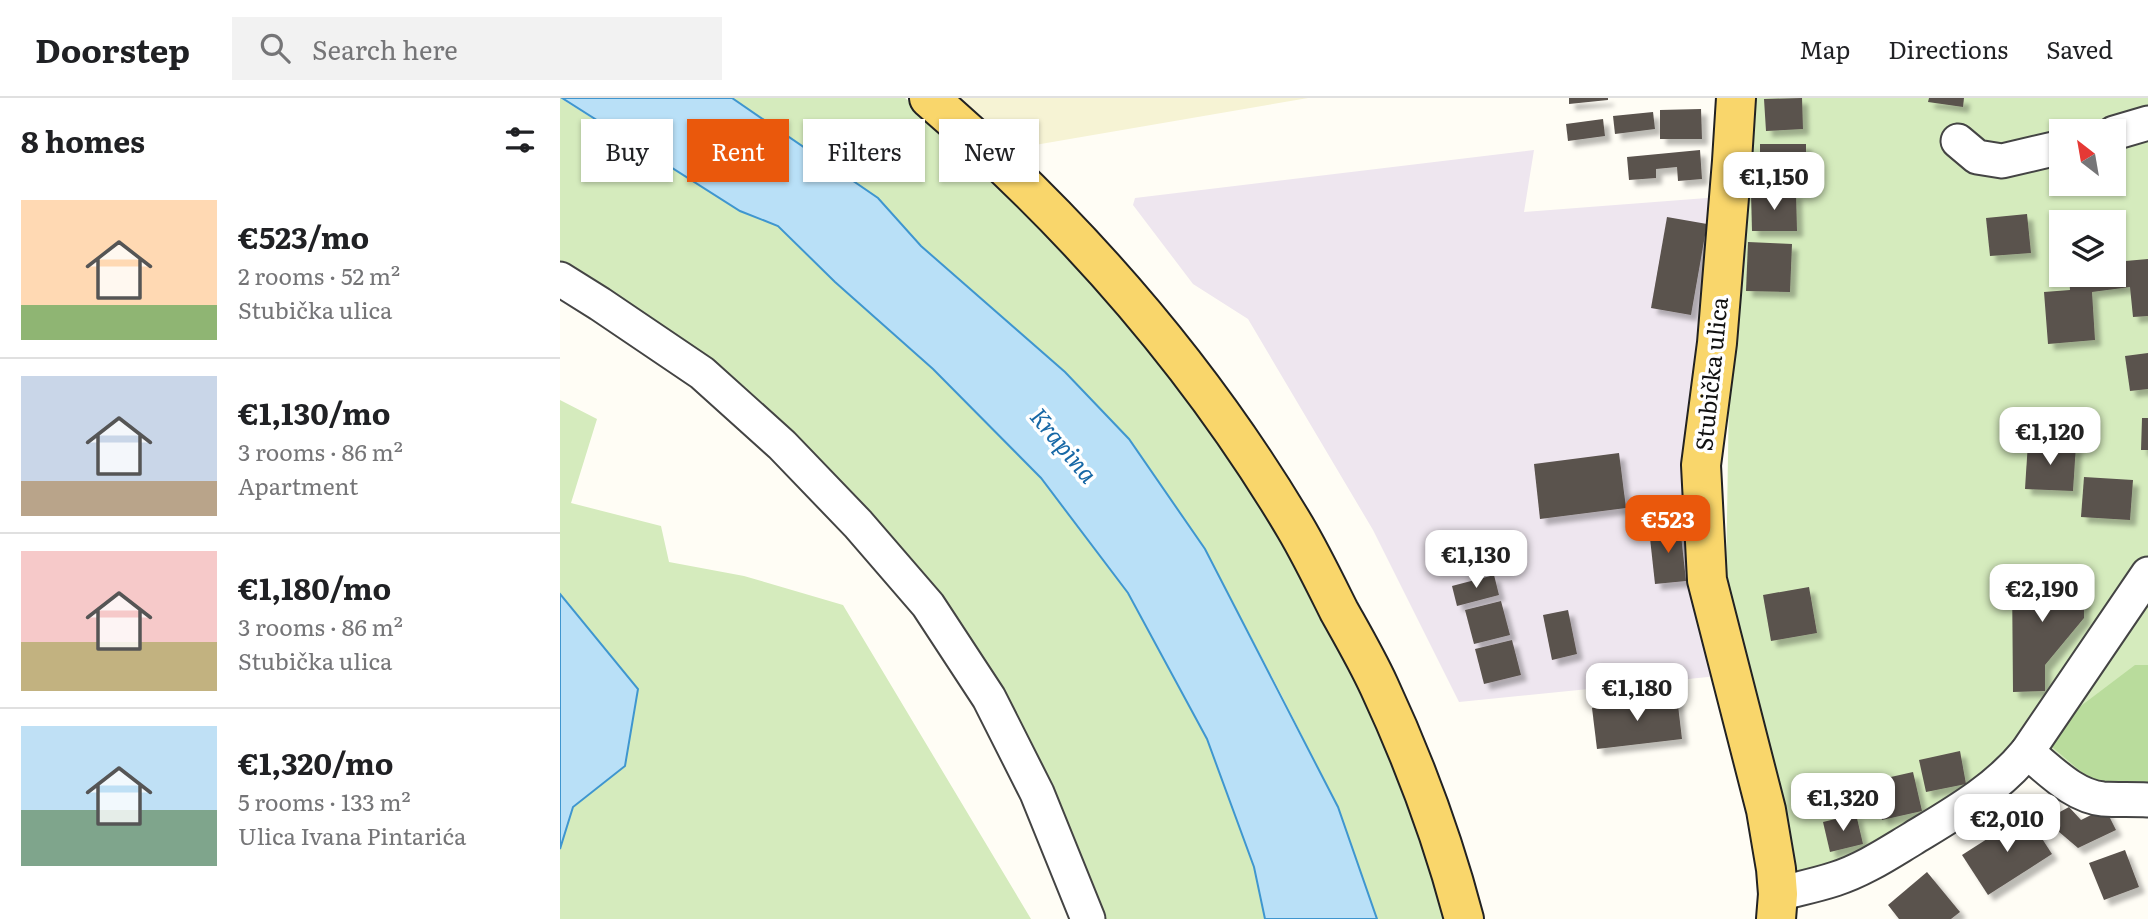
<!DOCTYPE html>
<html lang="en">
<head>
<meta charset="utf-8">
<style>
  body { margin:0; font-family:Literata,serif; background:#f2f2f2; color:#202124; height:100vh; display:flex; flex-direction:column; font-size:26px; white-space:nowrap }
  * { box-sizing:border-box; margin:0 }
  p { font-size:23px; color:#757577 }
  .icon { flex:none; width:38px; height:38px; fill:none; stroke:currentColor; stroke-width:2; stroke-linecap:round; stroke-linejoin:round }
  .map { position:relative; flex:1; overflow:hidden }
  .details { display:flex; flex-direction:column; background:#fff; width:560px }
  .details>* { flex:none }
  .banner { position:absolute; left:21px; top:21px; width:665px; height:63px; display:flex; gap:14px }
  .needle { width:46px; rotate:329deg }
  .tools { position:absolute; left:1489px; top:21px; display:grid; gap:14px }
  .tools a { display:grid; place-items:center; width:77px; height:77px; border-radius:0px; background:#fff; box-shadow:0 2px 5px #0004; font-size:35px }
  .price { position:absolute; translate:-50% -60px; padding:0 16px; border-radius:14px; background:#fff; color:#222; font-size:23px; line-height:46px; filter:drop-shadow(0 2px 4px #0008) }
  .price::after { content:''; position:absolute; left:50%; top:42px; width:21px; height:16px; margin-left:-10px; background:inherit; clip-path:polygon(0 0,100% 0,50% 100%) }
  .price.active { background:#ea580c; color:#fff }
  ul { padding:0; list-style:none }
  li { display:flex; align-items:center; gap:21px; height:175px; padding:0 21px }
  li+li { border-top:2px solid #e0e0e0 }
  li span { display:grid; place-items:center; flex:none; width:196px; height:140px; border-radius:0px; color:#555 }
  li>.icon { margin-inline-start:auto }
  span .icon { width:84px; height:84px; fill:#fffc; stroke-width:1 }
  li b { font-size:30px }
  h2 { display:flex; justify-content:space-between; align-items:center; height:84px; padding:0 21px; font-size:30px }
  .chip { padding:0 24px; border-radius:0px; background:#fff; box-shadow:0 2px 5px #0004; font-size:24px; line-height:63px }
  .chip.active { background:#ea580c; color:#fff }
  header { display:flex; align-items:center; gap:42px; box-sizing:border-box; height:98px; padding:0 35px; background:#fff; border-bottom:2px solid #e0e0e0 }
  header strong { font-size:33px }
  nav { display:flex; gap:38px; margin-inline-start:auto; font-size:24px }
  .search { width:490px; height:63px; background:#f2f2f2; display:flex; align-items:center; gap:18px; box-sizing:border-box; padding:0 24px; border-radius:0px; color:#757577; font-size:26px }
  main { display:flex; flex:1; min-height:0 }
  .map>svg:first-child { display:block }
  .industrial { fill:#eee6ef }
  .farmland { fill:#f6f3d4 }
  .green { fill:#d5ebbd; fill-rule:evenodd }
  .forest { fill:#b9dc9c }
  .water { fill:#b9e0f7; stroke:#3f96cf; stroke-width:2 }
  .building { fill:#5a524d; filter:url(#shadow) }
  .lines { fill:none; stroke-linecap:round; stroke-linejoin:round }
  .minor-casing { stroke:#444; stroke-width:37 }
  .major-casing { stroke:#222; stroke-width:42 }
  .minor { stroke:#fff; stroke-width:33 }
  .major { stroke:#f9d66b; stroke-width:38 }
  .labels { text-anchor:middle; stroke-width:7; stroke-linejoin:round; paint-order:stroke }
  .street-label { font-size:23px; fill:#111; stroke:#fff }
  .water-label { font-size:24px; font-style:italic; fill:#1768a6; stroke:#fff }
</style>
</head>
<body>
<header>
<strong>Doorstep</strong>
<div class="search"><svg class="icon" aria-label="search" viewBox="0 0 24 24"><circle cx="10" cy="10" r="6"/><path d="M15 15l6 6"/></svg>Search here</div>
<nav><a>Map</a><a>Directions</a><a>Saved</a></nav>
</header>
<main>
<section class="details">
<h2>8 homes<svg class="icon" aria-label="filters" viewBox="0 0 24 24"><path d="M4 7h16M4 17h16"/><circle cx="9" cy="7" r="2"/><circle cx="15" cy="17" r="2"/></svg></h2>
<ul>
<li><span style="background:linear-gradient(#ffd9b3 75%,#8fb573 0)"><svg class="icon" aria-label="home" viewBox="0 0 24 24"><path d="M3 11l9-7 9 7M6 9v11h12V9"/></svg></span><div><b>€523/mo</b><p>2 rooms · 52 m²</p><p>Stubička ulica</p></div></li>
<li><span style="background:linear-gradient(#c9d6e8 75%,#b9a48a 0)"><svg class="icon" aria-label="home" viewBox="0 0 24 24"><path d="M3 11l9-7 9 7M6 9v11h12V9"/></svg></span><div><b>€1,130/mo</b><p>3 rooms · 86 m²</p><p>Apartment</p></div></li>
<li><span style="background:linear-gradient(#f6c9c9 65%,#c2b280 0)"><svg class="icon" aria-label="home" viewBox="0 0 24 24"><path d="M3 11l9-7 9 7M6 9v11h12V9"/></svg></span><div><b>€1,180/mo</b><p>3 rooms · 86 m²</p><p>Stubička ulica</p></div></li>
<li><span style="background:linear-gradient(#bfe0f5 60%,#7fa58c 0)"><svg class="icon" aria-label="home" viewBox="0 0 24 24"><path d="M3 11l9-7 9 7M6 9v11h12V9"/></svg></span><div><b>€1,320/mo</b><p>5 rooms · 133 m²</p><p>Ulica Ivana Pintarića</p></div></li>
</ul>
</section>
<div class="map">
<svg width="1588" height="821" viewBox="0 0 1588 821">
  <defs>
    <filter id="shadow"><feDropShadow dx="6" dy="6" stdDeviation="2" flood-color="#0004"/></filter>
  </defs>
  <rect width="100%" height="100%" fill="#fffdf5"/>
  <polygon class="industrial" points="974,52 964,114 1160,99 1139,209 1130,331 1158,578 899,604 813,432 688,221 633,186 573,107 575,100"/>
  <polygon class="farmland" points="392,0 748,0 451,51"/>
  <g class="green">
    <polygon points="0,0 180,113 218,128 275,184 373,271 481,380 568,495 647,641 694,769 705,821 536,821 353,477 0,175"/>
    <polygon points="172,0 345,0 364,15 560,209 702,405 763,513 817,626 866,761 883,821 817,821 778,709 721,596 645,451 568,341 505,274 361,148 318,100"/>
    <path d="M1194,0h394v681l-49,3 -42,-20 -30,-18 -127,97 -109,38 -65,-297 3,-191 27,-280zM1502,33h52v53h-52zM1502,124h52v53h-52z"/>
    <polygon points="0,302 37,321 11,405 101,428 109,464 184,478 283,507 471,821 0,821"/>
  </g>
  <polygon class="forest" points="1575,567 1588,567 1588,692 1540,690 1484,642 1493,629"/>
  <g class="water">
    <polygon points="2,0 172,0 318,100 361,148 505,274 569,341 645,451 778,709 817,821 705,821 694,769 647,641 568,495 481,380 373,271 275,184 218,128 180,113"/>
    <polygon points="0,496 78,591 65,668 13,709 0,751"/>
  </g>
  <g class="building">
    <polygon points="1009,0 1048,0 1048,2 1009,6"/>
    <polygon points="1242,0 1243,31 1206,33 1204,1"/>
    <polygon points="1369,0 1404,0 1403,9 1368,4"/>
    <polygon points="1141,11 1142,41 1100,41 1100,12"/>
    <polygon points="1093,14 1095,31 1055,36 1053,18"/>
    <polygon points="1043,21 1045,38 1008,43 1006,26"/>
    <rect x="1200" y="46" width="46" height="42"/>
    <polygon points="1140,52 1142,81 1118,83 1117,69 1096,71 1096,80 1069,82 1067,59"/>
    <polygon points="1191,95 1236,95 1237,133 1192,133"/>
    <polygon points="1467,116 1471,155 1430,158 1426,120"/>
    <polygon points="1107,119 1147,126 1131,217 1091,210"/>
    <polygon points="1188,144 1232,146 1230,194 1186,193"/>
    <polygon points="1588,161 1588,218 1573,219 1570,189 1532,194 1535,242 1488,246 1484,194 1510,192 1509,177 1554,177 1554,164"/>
    <polygon points="1588,255 1588,291 1570,293 1565,258"/>
    <polygon points="1582,320 1588,320 1588,352 1581,352"/>
    <polygon points="1468,344 1516,347 1513,393 1465,391"/>
    <polygon points="1059,355 1066,410 980,421 974,366"/>
    <polygon points="1524,379 1573,382 1570,422 1521,419"/>
    <polygon points="1120,428 1126,483 1095,486 1089,431"/>
    <polygon points="934,477 939,497 897,508 892,488"/>
    <polygon points="1524,477 1524,520 1485,567 1485,593 1453,594 1452,478"/>
    <polygon points="1249,489 1257,535 1211,543 1203,497"/>
    <polygon points="941,503 950,537 914,546 905,512"/>
    <polygon points="1008,512 1017,556 992,562 983,517"/>
    <polygon points="952,542 961,577 924,586 915,551"/>
    <polygon points="1117,599 1122,641 1037,651 1032,610"/>
    <polygon points="1400,653 1406,686 1366,694 1359,662"/>
    <polygon points="1353,674 1362,713 1322,722 1313,683"/>
    <polygon points="1509,709 1521,722 1545,710 1556,732 1518,750 1485,722"/>
    <polygon points="1296,716 1303,746 1270,754 1263,724"/>
    <polygon points="1466,716 1492,756 1428,797 1402,757"/>
    <polygon points="1565,752 1579,789 1544,802 1529,765"/>
    <polygon points="1367,774 1400,814 1391,821 1339,821 1328,807"/>
  </g>
  <g class="lines">
    <g class="minor-casing">
      <g id="minor">
        <polyline points="1554,35 1588,25"/>
        <polyline points="1398,43 1417,59 1442,63 1502,49"/>
        <polyline points="0,181 40,206 142,275 222,347 298,426 368,507 429,600 477,695 528,821"/>
        <path d="M1467,654c23,18 46,44 76,47 15,1 30,0 45,1"/>
        <path d="M1218,796c19,-5 39,-9 57,-15 28,-9 52,-25 77,-40 41,-25 84,-49 115,-87l121,-178"/>
      </g>
    </g>
    <g class="major-casing">
      <g id="major">
        <path d="M369,0c143,123 269,266 366,429 16,27 30,56 44,84 14,25 28,49 40,75 35,75 64,153 85,233"/>
        <polyline points="1176,0 1172,63 1157,245 1141,367 1147,482 1206,712 1216,771 1218,796 1216,821"/>
      </g>
    </g>
    <use href="#minor" class="minor"/>
    <use href="#major" class="major"/>
  </g>
  <g class="labels">
    <g class="street-label">
      <text transform="translate(1152 276) rotate(-84)" y="8">Stubička ulica</text>
    </g>
    <g class="water-label">
      <text transform="translate(503 348) rotate(50)" y="8">Krapina</text>
    </g>
  </g>
</svg>
<div class="tools">
<a><svg class="needle" viewBox="-14 -14 28 28"><path d="M0-13l5 13h-10z" fill="#e53935"/><path d="M0 13l5-13h-10z" fill="#757577"/></svg></a>
<a><svg class="icon" aria-label="layers" viewBox="0 0 24 24"><path d="M12 4l9 5-9 5-9-5zM3 14l9 5 9-5"/></svg></a>
</div>
<b class="price" style="left:1214px;top:114px">€1,150</b>
<b class="price" style="left:1490px;top:369px">€1,120</b>
<b class="price active" style="left:1108px;top:457px">€523</b>
<b class="price" style="left:916px;top:492px">€1,130</b>
<b class="price" style="left:1482px;top:526px">€2,190</b>
<b class="price" style="left:1077px;top:625px">€1,180</b>
<b class="price" style="left:1283px;top:735px">€1,320</b>
<b class="price" style="left:1447px;top:756px">€2,010</b>
<div class="banner">
<a class="chip">Buy</a>
<a class="chip active">Rent</a>
<a class="chip">Filters</a>
<a class="chip">New</a>
</div>
</div>
</main>
</body>
</html>
